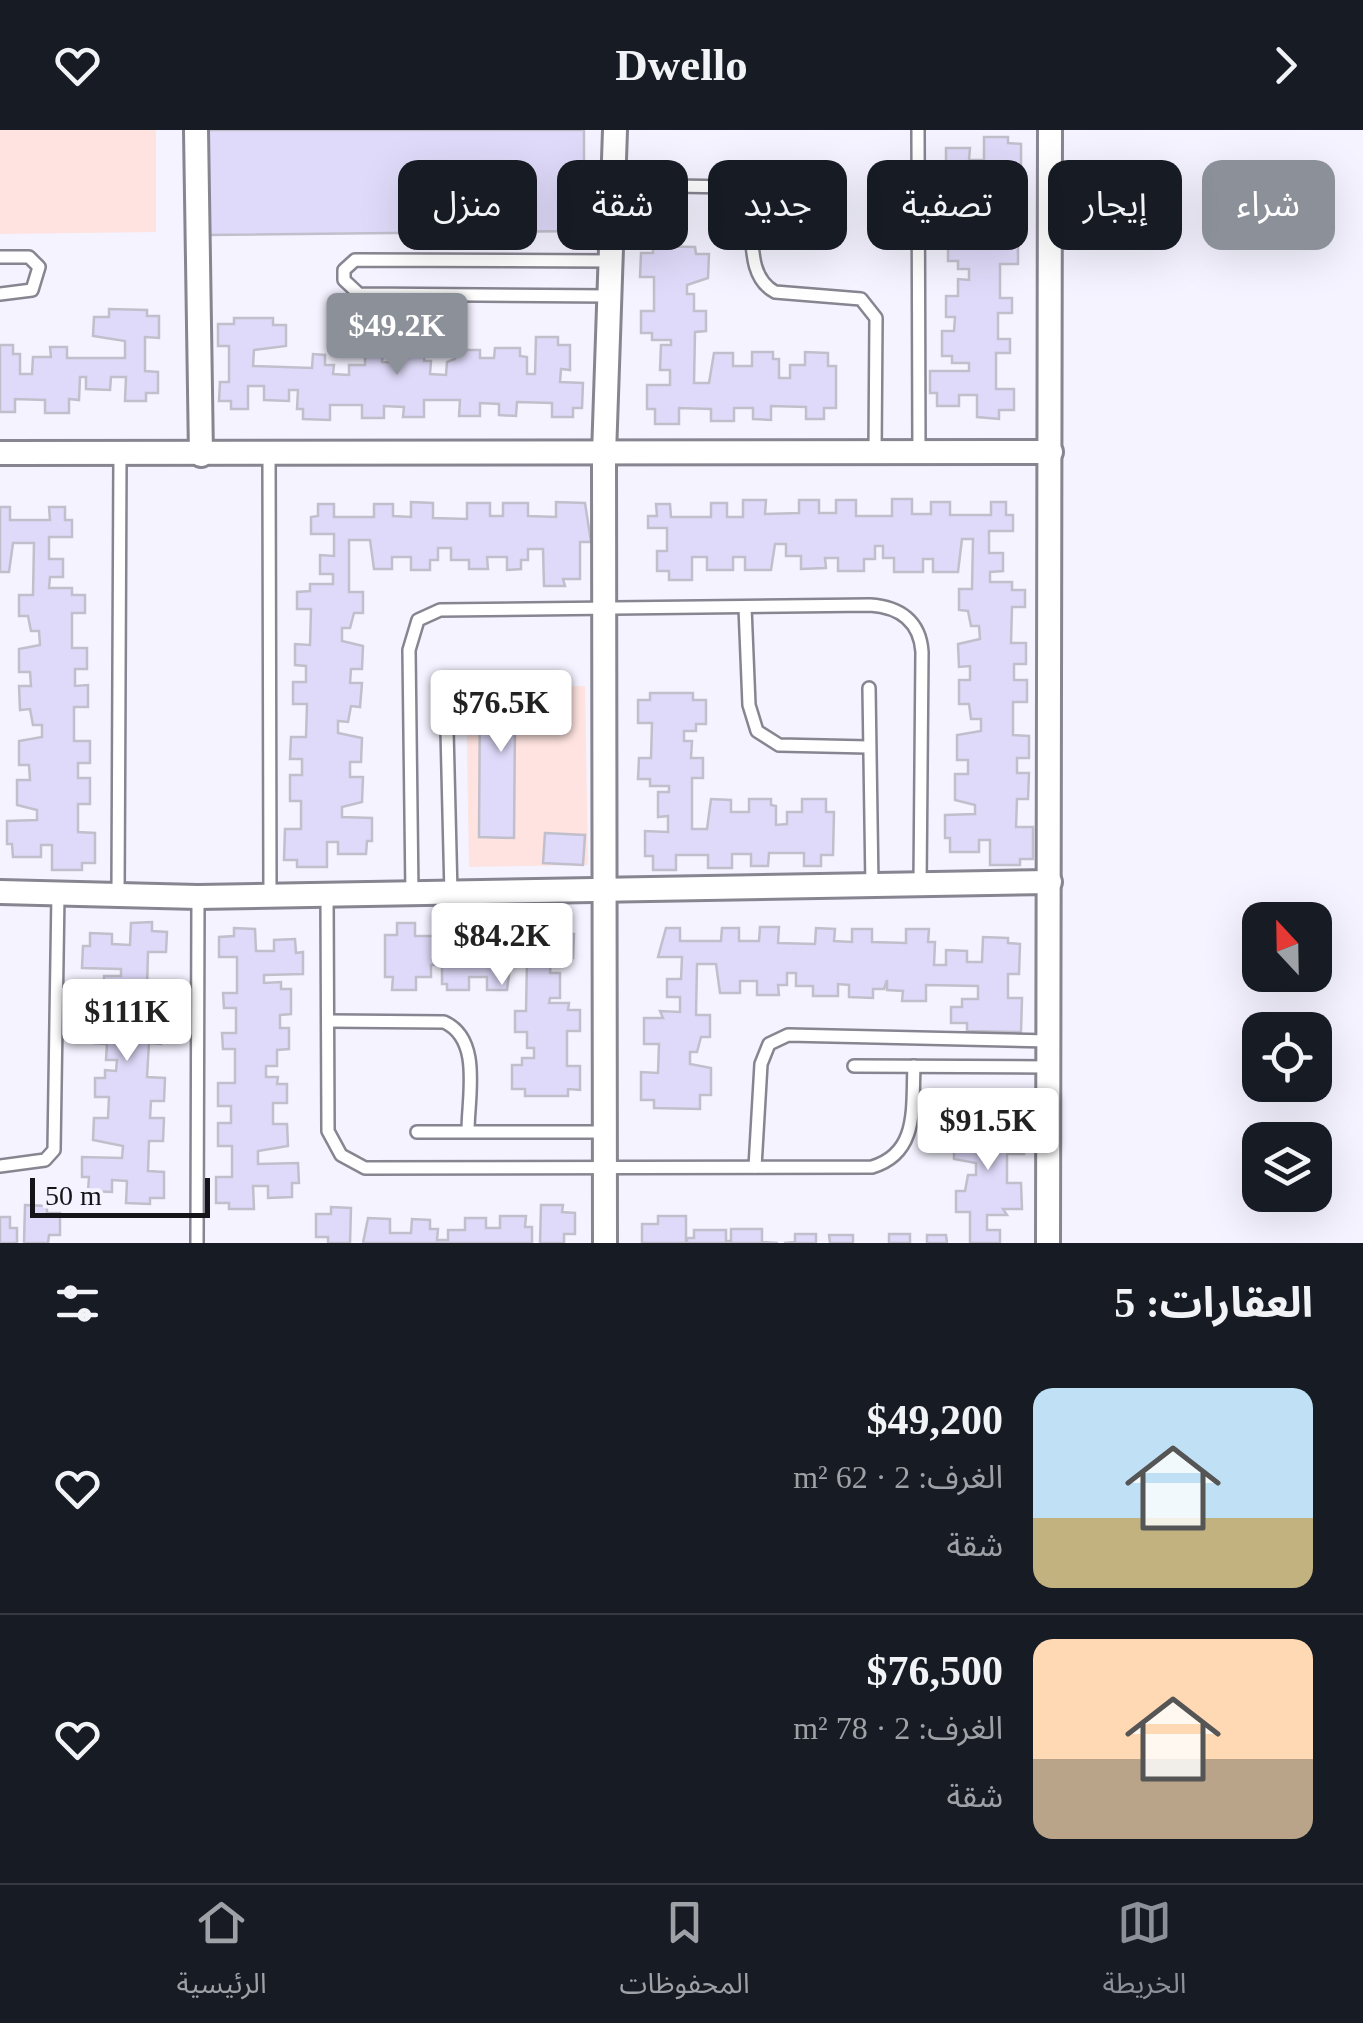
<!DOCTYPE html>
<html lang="ar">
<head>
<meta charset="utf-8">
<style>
  body { margin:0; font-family:"Times New Roman","Noto Sans Arabic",serif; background:#20242c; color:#f1f3f6; direction:rtl; height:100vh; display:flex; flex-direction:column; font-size:38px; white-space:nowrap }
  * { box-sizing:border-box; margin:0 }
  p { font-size:32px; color:#9ea1a6 }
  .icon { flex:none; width:55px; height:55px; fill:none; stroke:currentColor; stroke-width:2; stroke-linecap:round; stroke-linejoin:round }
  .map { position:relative; height:1113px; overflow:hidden; direction:ltr }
  .panel { display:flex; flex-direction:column; background:#171b24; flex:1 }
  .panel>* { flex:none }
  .guide { position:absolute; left:30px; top:30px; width:1305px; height:90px; direction:rtl; display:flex; gap:20px }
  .needle { width:65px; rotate:338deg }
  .controls { position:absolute; left:1242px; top:772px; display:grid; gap:20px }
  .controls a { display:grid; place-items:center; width:90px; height:90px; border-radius:20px; background:#171b24; box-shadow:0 10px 40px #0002; font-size:50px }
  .scale { position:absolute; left:30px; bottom:25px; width:180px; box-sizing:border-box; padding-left:10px; border:5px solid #151519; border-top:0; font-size:28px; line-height:35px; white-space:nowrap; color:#151519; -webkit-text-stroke:8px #f4f3ff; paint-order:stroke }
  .price { position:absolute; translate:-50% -85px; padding:0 22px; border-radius:10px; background:#fff; color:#222; font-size:32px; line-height:65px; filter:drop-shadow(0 2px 5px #0008) }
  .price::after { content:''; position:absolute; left:50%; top:60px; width:30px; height:22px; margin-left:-15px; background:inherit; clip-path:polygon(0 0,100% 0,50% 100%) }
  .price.on { background:#8c9099; color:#fff }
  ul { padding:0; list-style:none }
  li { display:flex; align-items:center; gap:30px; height:250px; padding:0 50px }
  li+li { border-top:2px solid #363941 }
  li span { display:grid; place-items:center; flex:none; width:280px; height:200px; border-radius:20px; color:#555 }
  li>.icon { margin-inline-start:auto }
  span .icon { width:120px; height:120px; fill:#fffc; stroke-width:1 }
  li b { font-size:42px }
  h2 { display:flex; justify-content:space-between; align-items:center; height:120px; padding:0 50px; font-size:42px }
  .pill { padding:0 35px; border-radius:20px; background:#171b24; box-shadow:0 10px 40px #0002; font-size:35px; line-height:90px }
  .pill.on { background:#8c9099; color:#fff }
  header { display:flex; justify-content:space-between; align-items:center; height:130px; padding:0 50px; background:#171b24; font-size:45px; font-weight:800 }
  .tabs { display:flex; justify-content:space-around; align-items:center; height:140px; border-top:2px solid #363941; background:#171b24; font-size:28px; color:#9ea1a6 }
  .tabs a { display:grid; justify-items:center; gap:5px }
  .tabs .on { color:#8c9099 }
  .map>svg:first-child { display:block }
  .education { fill:#fee3e0 }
  .building { fill:#dfdaf9; stroke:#c1bfcb; stroke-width:2.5 }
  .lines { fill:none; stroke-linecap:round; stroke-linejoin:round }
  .lane-casing { stroke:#878590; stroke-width:16 }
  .street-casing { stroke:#878590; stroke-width:28 }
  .lane { stroke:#fff; stroke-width:11 }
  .street { stroke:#fff; stroke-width:22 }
</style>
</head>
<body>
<header><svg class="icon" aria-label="forward" viewBox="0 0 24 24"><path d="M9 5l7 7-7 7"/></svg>Dwello<svg class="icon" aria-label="heart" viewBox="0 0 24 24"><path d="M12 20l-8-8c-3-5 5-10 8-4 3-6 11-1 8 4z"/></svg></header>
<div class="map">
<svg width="1363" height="1113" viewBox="0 0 1363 1113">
  <rect width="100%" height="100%" fill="#f4f3ff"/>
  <g class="education">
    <polygon points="0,0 156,0 156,102 0,104"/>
    <polygon points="585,556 588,735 469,737 466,559"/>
  </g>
  <g class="building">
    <polygon points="206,0 584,0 584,101 208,105"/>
    <polygon points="984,7 1008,7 1008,13 1021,14 1021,40 1005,39 1004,71 1018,70 1018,94 1005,94 1005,110 1018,111 1018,134 1000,134 1000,168 1012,168 1012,183 998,183 998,209 1010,209 1010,223 996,223 996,259 1014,259 1014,280 999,280 999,289 977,287 977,265 959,265 959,276 937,276 937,263 930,263 930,241 969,241 969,233 952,233 952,226 942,226 942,201 954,201 955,187 946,187 946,166 958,166 958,149 969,150 969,139 958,139 958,131 948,131 948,113 963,113 963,92 949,92 949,69 979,65 979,52 938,52 939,32 946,32 946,18 970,18 969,30 984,30"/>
    <polygon points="653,116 695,117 696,124 709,124 708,148 687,155 687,164 694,164 694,181 706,181 706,201 695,202 694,253 709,253 714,223 733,223 733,236 752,236 752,222 773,222 773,229 779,229 779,248 790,248 790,235 805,235 805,222 828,223 828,236 836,236 836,278 824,278 824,289 806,289 806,277 771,276 771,290 753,289 753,278 734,278 734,291 711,291 711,279 679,278 679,294 655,294 655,279 647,279 647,255 670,255 670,240 660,240 661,215 671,215 671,210 652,210 652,203 641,203 641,181 654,181 654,147 640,147 641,123 653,123"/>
    <polygon points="109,179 147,180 147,186 159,186 159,208 145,207 145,241 158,242 158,263 146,263 146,271 125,271 126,247 111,247 110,260 86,259 86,247 80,247 79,270 69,269 69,283 45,283 45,270 15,269 15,282 0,282 0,215 13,215 13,224 20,224 20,244 32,244 33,227 51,227 50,217 67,217 67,228 125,228 125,211 93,206 94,187 109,187"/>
    <polygon points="234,188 273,188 273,195 286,195 286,216 254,220 253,236 312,238 313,224 325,225 325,235 334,235 333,244 349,245 349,235 365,235 365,222 383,223 382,232 402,233 403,219 425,220 424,231 431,231 430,244 446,245 447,232 455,229 456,220 480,220 480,228 494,228 495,218 520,218 520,226 527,227 527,244 535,244 536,207 558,207 558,215 570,215 570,240 561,239 560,252 583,253 582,278 573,278 573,287 552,287 552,273 517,272 516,286 499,285 499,274 480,273 480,286 459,286 460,270 424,270 424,287 403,287 404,277 384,276 384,288 362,288 362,275 330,275 330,290 303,289 303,279 297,279 298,260 289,260 289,271 264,270 264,256 248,256 248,279 231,279 231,271 219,271 220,252 229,252 229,216 218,216 218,194 234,194"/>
    <polygon points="892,369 912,369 912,384 931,384 931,372 950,372 950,385 991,385 991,372 1006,372 1006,385 1013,385 1013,401 989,401 989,423 1003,423 1003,441 990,442 990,452 1012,452 1012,460 1025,460 1025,477 1012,477 1011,513 1026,513 1026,534 1014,534 1014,550 1027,550 1027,572 1013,572 1013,605 1029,606 1029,628 1017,628 1017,643 1029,643 1028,669 1017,669 1016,697 1033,697 1033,729 1020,729 1020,735 990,735 990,710 979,710 979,722 950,722 950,708 945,708 945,685 975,684 975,675 955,670 955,644 968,644 968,630 957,630 957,605 981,601 981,589 971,589 969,574 959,574 959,550 970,550 970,536 959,537 958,514 980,509 979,496 971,496 968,481 959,480 959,459 972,459 973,409 962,409 958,442 933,442 933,429 923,429 923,442 894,442 894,428 883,428 883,416 875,416 875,429 864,429 864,441 838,441 838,428 825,428 826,438 801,439 801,426 786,426 786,414 775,414 771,440 745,440 745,427 733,427 733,440 707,440 707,427 692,427 692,450 669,450 669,441 657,441 657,421 667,421 667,398 648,398 648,386 657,386 656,374 670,374 671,387 711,387 711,373 727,373 727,387 743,387 743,370 766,370 765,384 799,383 799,370 819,370 819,383 836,383 836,370 856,370 856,386 892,386"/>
    <polygon points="411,372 433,373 433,388 467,389 467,373 490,373 490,386 503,386 503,373 528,373 528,386 556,387 556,372 585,373 591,412 580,412 580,449 563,449 565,456 544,456 543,419 528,419 528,430 521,430 521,439 507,440 507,427 487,427 488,439 469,439 469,430 451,430 451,418 438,418 438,430 430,430 430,440 411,440 411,427 392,427 392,439 374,439 370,410 349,410 349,462 363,462 363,483 354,483 350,498 342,498 342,511 363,516 362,539 351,539 350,553 362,553 360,577 351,576 348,592 338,591 338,603 362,608 361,632 350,632 350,647 363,647 362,672 342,677 342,687 372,688 372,711 367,711 366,724 338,724 338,712 327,712 327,737 297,737 297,730 284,730 285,699 301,699 301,671 290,671 290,645 302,645 302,629 290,629 291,607 306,607 307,574 293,574 293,552 306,552 306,536 295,535 295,514 310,515 311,479 297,479 297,462 310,461 310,454 333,454 333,444 320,444 320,425 334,426 334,404 311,404 311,387 318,386 318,374 334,374 334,387 374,387 374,374 393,374 393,386 411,387"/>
    <polygon points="0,377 10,377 10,390 50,390 49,377 65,377 65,390 72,390 72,407 49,407 49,429 63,429 63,447 50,447 49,458 72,458 72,465 85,465 85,483 72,483 72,518 87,518 87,539 75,539 75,556 88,555 88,577 74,577 74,611 90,611 90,633 78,633 78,648 90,648 90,674 78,674 78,702 95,703 95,733 82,733 82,740 52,740 52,715 41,715 41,727 13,727 12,714 7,714 7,691 37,690 37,680 17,675 17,650 30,650 29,635 19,635 19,611 42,607 42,595 33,595 30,579 20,580 19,556 31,556 30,542 19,542 19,519 40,515 39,501 31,501 28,486 19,486 19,465 33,465 34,413 13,413 9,442 0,442"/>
    <polygon points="480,558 540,559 539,592 515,592 514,708 479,707"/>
    <polygon points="650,563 693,563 693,570 706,570 706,594 696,594 696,601 684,601 684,611 692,611 691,628 703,628 703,648 692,648 692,699 707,699 711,669 731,670 731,682 749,682 749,669 771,669 771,675 776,676 776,695 787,694 787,682 802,682 802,669 826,669 826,682 834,682 833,725 821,725 821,736 804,736 804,723 769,723 768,736 751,736 751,724 732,724 732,738 708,738 708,725 676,725 676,740 653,740 653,726 645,726 645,701 668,702 668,686 658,687 658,662 669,662 669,656 650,656 650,649 638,649 639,628 651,628 652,593 638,593 638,570 650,570"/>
    <polygon points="545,703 585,705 583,735 543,733"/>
    <polygon points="542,789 566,789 566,803 574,804 573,828 551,828 550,843 560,843 560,868 550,868 549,873 569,873 568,880 580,880 580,901 567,901 567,936 580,936 580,960 568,959 568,966 525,966 525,959 512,959 512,935 522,935 522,928 534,928 534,918 527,918 527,902 515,902 515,881 526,881 527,830 511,830 507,860 487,860 487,847 469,847 469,860 447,860 447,854 442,854 442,835 431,835 431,847 416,847 416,860 392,860 393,847 385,847 385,805 397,805 397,793 415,793 415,806 450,806 450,793 468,794 468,805 486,805 487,791 510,792 510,804 542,804"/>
    <polygon points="152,792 152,801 167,802 166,822 148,822 147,858 161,858 160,873 148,872 147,897 161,898 161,914 149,913 147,947 165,948 164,971 151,971 150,988 164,988 163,1011 149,1011 148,1041 164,1042 164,1068 150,1068 150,1074 126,1073 127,1051 112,1050 112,1062 88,1061 89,1047 82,1047 82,1027 122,1028 123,1016 93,1010 94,988 108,988 109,967 95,967 95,948 105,948 105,940 116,941 117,930 106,930 107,914 94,913 95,892 104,892 105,879 93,878 93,853 104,853 104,846 121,846 121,839 82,838 83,816 90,816 90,803 112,804 112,814 130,815 131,793"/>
    <polygon points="760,797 779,797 778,813 815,814 816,798 835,799 834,811 852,812 852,799 872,799 872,812 906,813 906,799 929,799 928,812 935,812 934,835 946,835 946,820 967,821 967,832 982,832 983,807 1008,808 1008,813 1020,814 1019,844 1008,844 1008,868 1022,868 1021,902 967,901 967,893 951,893 951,877 962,877 962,869 978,869 978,856 926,855 926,871 902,871 903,861 887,860 887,850 884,859 873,859 873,868 849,867 849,855 838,854 838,866 813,866 813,856 796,856 796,843 787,843 787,855 778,855 779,865 757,865 757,851 740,851 740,863 720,863 716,834 697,834 696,885 710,885 710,907 701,907 697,922 690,922 690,934 711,938 711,965 700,965 700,979 654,978 654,970 641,970 641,942 658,943 659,914 644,914 644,888 663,888 660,881 680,882 680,867 667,867 667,849 681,849 682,827 658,827 666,798 680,798 680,811 721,811 722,798 739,798 739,811 759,811"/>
    <polygon points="234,798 255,799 256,821 274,821 274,810 295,809 296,823 303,822 303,844 264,845 264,853 281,852 281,859 291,859 291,884 280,885 280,898 289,898 289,919 277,920 277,936 266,936 266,947 278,947 277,954 287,954 287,973 273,973 273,994 287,994 288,1016 258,1021 258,1034 298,1033 299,1053 292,1053 292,1067 268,1068 268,1056 253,1056 254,1079 229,1079 229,1073 216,1073 216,1047 232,1047 232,1016 218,1016 218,993 231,993 231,976 218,976 218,953 235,953 235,919 223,919 222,903 236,903 236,878 224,878 223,863 237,863 237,827 219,827 219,807 234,806"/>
    <polygon points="1011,988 1011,997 1024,997 1024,1024 1007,1024 1007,1053 1021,1053 1022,1079 1003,1079 1007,1085 987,1085 987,1100 1000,1100 1000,1113 970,1113 970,1082 956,1082 956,1061 965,1061 968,1045 976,1045 976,1033 954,1029 954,1003 965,1003 965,989"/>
    <polygon points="25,1075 47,1076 47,1083 60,1083 60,1105 49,1105 48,1113 24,1113"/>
    <polygon points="541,1075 563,1075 562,1082 575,1083 575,1104 564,1104 564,1113 540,1113"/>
    <polygon points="331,1077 351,1078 350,1113 328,1113 328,1107 316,1107 316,1084 331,1084"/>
    <polygon points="500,1086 526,1086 525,1097 532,1097 532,1113 363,1113 368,1088 390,1089 390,1103 411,1103 412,1089 430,1090 430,1099 438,1099 437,1110 448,1110 448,1100 465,1100 465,1088 486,1088 486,1098 500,1098"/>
    <polygon points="658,1086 686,1086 686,1113 642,1113 642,1094 658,1094"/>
    <polygon points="0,1087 10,1087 10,1098 17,1098 17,1113 0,1113"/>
    <polygon points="731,1099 762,1099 762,1112 778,1113 687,1113 687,1108 694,1108 694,1100 726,1100 726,1111 731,1111"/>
    <polygon points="795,1104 816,1104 816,1113 784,1113 795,1112"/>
    <rect x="889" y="1104" width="21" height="9"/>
    <polygon points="829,1105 853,1105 853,1113 830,1113"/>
    <polygon points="927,1105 946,1105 947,1113 927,1113"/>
  </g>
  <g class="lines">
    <g class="lane-casing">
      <g id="lane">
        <polyline points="918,0 919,323"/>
        <path d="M613,55l121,2 12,6c11,31 -4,81 29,99l86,7 15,19 -1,135"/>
        <polyline points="0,127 29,127 39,137 32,160 0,164"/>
        <polyline points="609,166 359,164 344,150 344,140 355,130 611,131"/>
        <polyline points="269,324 270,764"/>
        <polyline points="745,477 749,575 757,601 779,615 868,617"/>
        <polyline points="869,558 872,756"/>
        <polyline points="446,559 451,764"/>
        <path d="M412,764l-3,-244 9,-30 22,-10 430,-5c30,2 50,16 52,47l-2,233"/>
        <polyline points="118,765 120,325"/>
        <path d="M327,765l1,236 13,24 24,13 507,-1c47,-14 40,-60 42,-101"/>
        <path d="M329,891l115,1c38,17 24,74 24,109"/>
        <polyline points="854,936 1049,937"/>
        <polyline points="417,1002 606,1002"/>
        <polyline points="0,1036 45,1030 54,1020 58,764"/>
        <polyline points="755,1037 761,934 769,914 788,905 1049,911"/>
        <polyline points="197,1113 198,767"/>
      </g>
    </g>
    <g class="street-casing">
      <g id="street">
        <polyline points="196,0 201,325"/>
        <polyline points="0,323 1051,322"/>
        <polyline points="0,762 198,767 1050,752"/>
        <polyline points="605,1113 604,325 615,0"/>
        <polyline points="1048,1113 1050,0"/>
      </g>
    </g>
    <use href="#lane" class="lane"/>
    <use href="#street" class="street"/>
  </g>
</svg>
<div class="controls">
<a><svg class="needle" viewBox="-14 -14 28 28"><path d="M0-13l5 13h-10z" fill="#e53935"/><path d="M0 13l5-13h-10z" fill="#9ea1a6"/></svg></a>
<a><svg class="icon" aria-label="locate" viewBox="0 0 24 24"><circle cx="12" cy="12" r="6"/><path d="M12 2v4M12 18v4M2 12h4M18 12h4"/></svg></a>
<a><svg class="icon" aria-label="layers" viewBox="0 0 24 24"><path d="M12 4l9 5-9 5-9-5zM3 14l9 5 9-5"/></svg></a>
</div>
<div class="scale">50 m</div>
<b class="price on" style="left:397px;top:248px">$49.2K</b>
<b class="price" style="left:501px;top:625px">$76.5K</b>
<b class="price" style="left:502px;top:858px">$84.2K</b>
<b class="price" style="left:127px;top:934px">$111K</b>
<b class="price" style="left:988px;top:1043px">$91.5K</b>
<div class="guide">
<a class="pill on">شراء</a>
<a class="pill">إيجار</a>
<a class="pill">تصفية</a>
<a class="pill">جديد</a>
<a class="pill">شقة</a>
<a class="pill">منزل</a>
</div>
</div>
<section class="panel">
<h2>العقارات: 5<svg class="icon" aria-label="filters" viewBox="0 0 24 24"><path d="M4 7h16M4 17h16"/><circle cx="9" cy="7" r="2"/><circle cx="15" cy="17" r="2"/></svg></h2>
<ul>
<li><span style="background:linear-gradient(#bfe0f5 65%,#c2b280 0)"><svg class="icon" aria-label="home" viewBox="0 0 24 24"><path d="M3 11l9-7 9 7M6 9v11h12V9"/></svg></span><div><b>$49,200</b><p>الغرف: 2 · 62 m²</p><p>شقة</p></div><svg class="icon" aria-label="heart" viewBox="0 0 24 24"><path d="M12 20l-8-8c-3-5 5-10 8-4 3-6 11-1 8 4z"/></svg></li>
<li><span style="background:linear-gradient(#ffd9b3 60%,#b9a48a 0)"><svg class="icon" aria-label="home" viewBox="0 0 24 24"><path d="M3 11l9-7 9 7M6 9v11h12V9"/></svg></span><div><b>$76,500</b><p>الغرف: 2 · 78 m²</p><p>شقة</p></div><svg class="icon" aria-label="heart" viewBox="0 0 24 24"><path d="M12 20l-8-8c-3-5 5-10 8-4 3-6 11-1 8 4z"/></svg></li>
</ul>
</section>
<nav class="tabs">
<a class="on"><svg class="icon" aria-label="map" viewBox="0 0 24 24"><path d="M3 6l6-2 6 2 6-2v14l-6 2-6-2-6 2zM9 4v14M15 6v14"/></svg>الخريطة</a>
<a><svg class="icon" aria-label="saved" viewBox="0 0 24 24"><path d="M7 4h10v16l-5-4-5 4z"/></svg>المحفوظات</a>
<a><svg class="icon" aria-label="home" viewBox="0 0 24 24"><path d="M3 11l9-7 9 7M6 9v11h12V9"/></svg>الرئيسية</a>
</nav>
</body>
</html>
